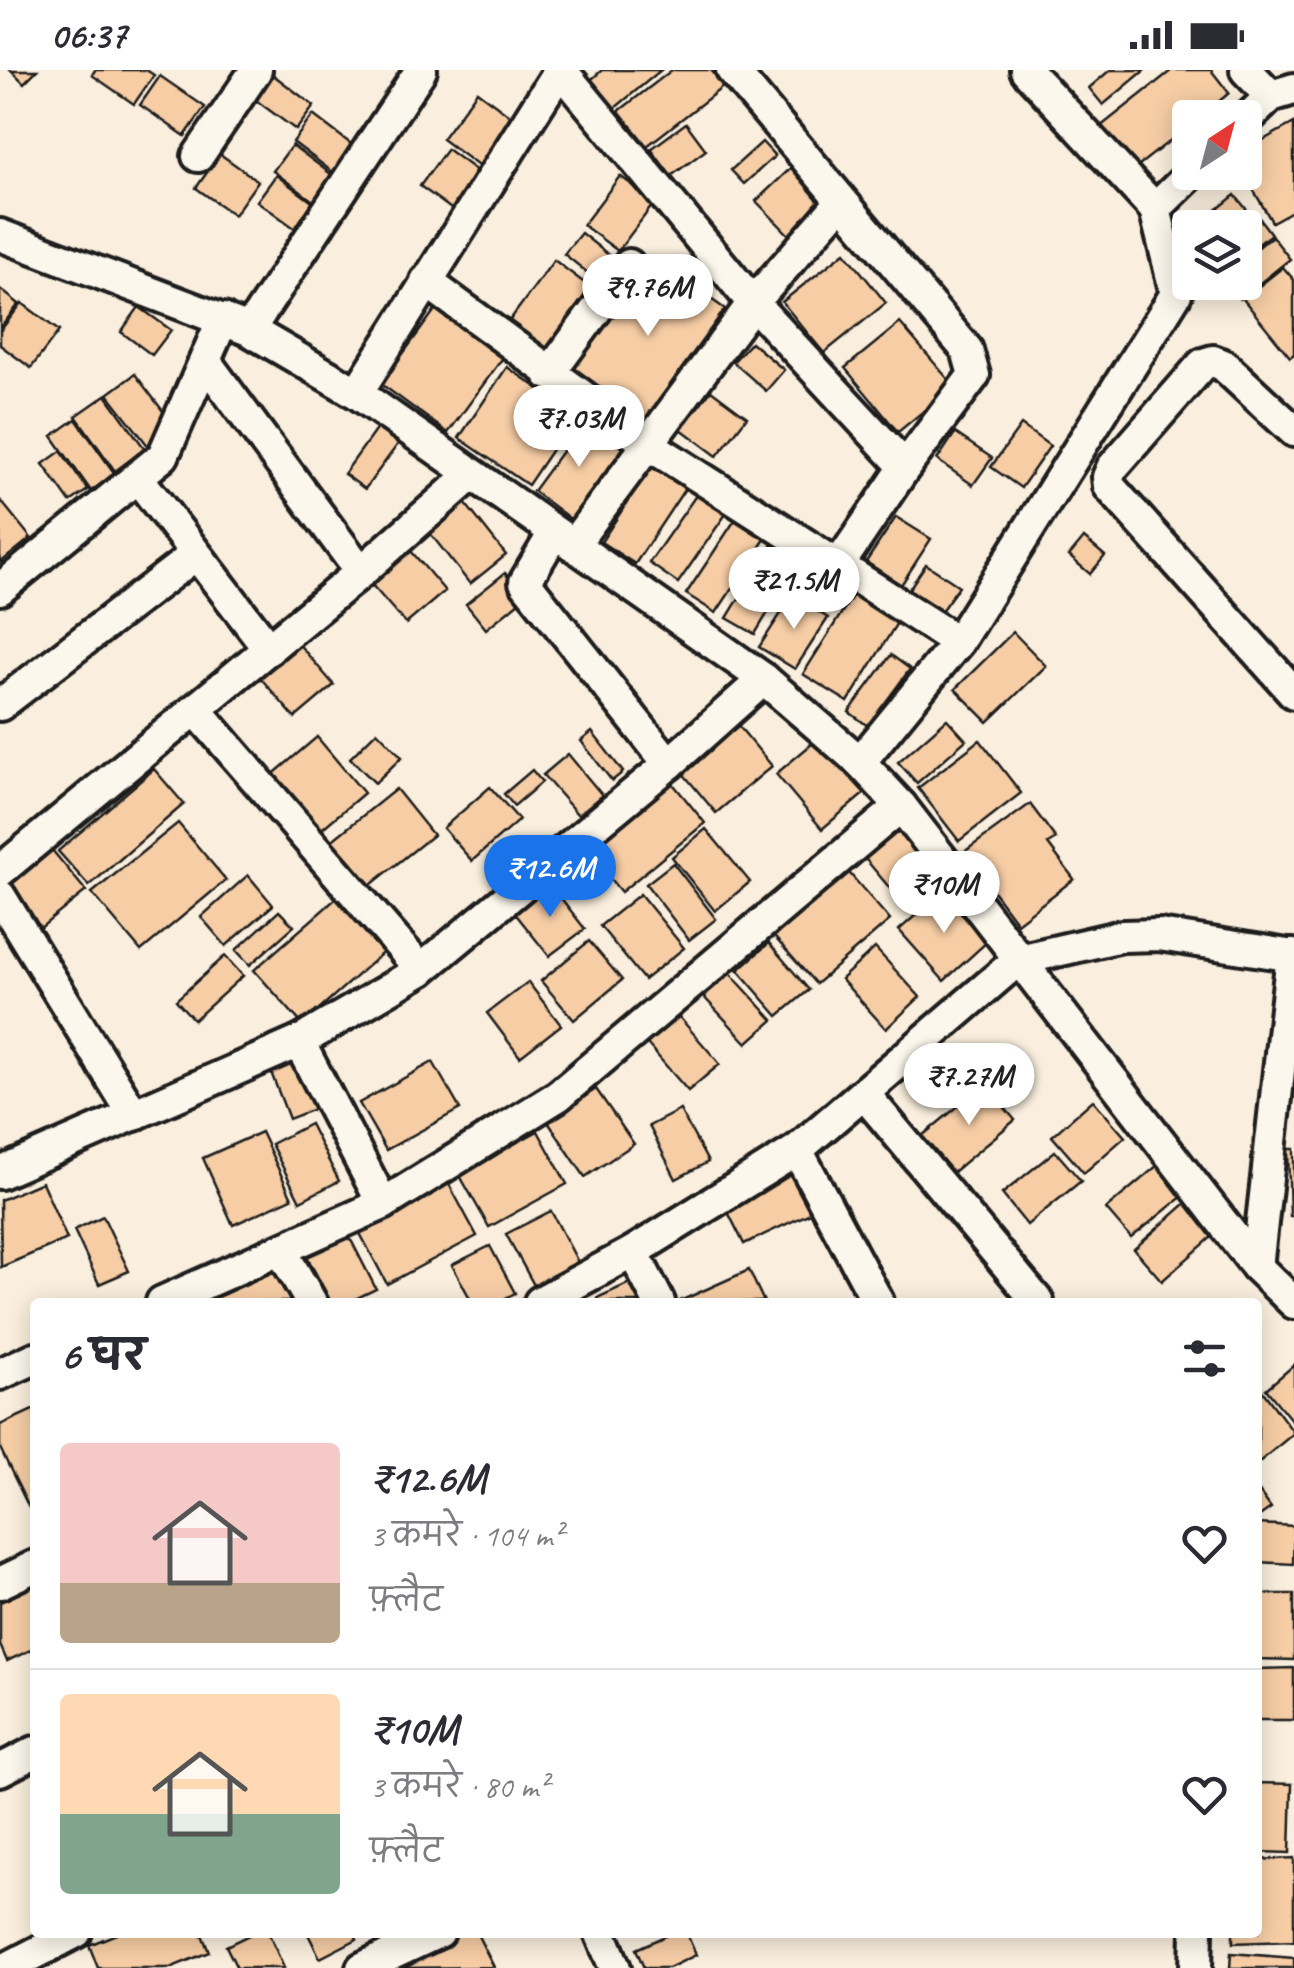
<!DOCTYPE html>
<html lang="hi">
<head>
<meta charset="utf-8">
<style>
  body { margin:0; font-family:Caveat,"Playpen Sans Deva",sans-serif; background:#f2f2f3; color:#2b2b33; height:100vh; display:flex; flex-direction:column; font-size:38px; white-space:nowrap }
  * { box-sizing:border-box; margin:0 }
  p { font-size:32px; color:#7c7c81 }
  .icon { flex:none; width:55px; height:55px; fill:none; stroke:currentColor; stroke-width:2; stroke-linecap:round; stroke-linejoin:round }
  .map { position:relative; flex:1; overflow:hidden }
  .side { position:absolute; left:30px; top:1228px; width:1232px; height:640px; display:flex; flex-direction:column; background:#fff; border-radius:10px; box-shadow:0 5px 25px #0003 }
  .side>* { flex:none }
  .needle { width:65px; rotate:36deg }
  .fabs { position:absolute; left:1172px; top:30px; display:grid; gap:20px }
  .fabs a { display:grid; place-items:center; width:90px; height:90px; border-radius:10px; background:#fff; box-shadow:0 5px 25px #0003; font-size:50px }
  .price { position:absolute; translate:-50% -85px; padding:0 22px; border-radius:35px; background:#fff; color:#222; font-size:32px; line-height:65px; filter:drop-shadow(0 2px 5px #0008) }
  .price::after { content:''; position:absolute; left:50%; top:60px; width:30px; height:22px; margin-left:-15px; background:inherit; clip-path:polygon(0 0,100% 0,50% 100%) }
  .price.active { background:#1a73e8; color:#fff }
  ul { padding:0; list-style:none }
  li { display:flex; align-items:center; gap:30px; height:250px; padding:0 30px }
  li+li { border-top:2px solid #e1e1e2 }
  li span { display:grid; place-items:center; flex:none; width:280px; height:200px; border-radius:10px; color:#555 }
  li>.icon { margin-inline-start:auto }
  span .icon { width:120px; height:120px; fill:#fffc; stroke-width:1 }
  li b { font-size:42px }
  h2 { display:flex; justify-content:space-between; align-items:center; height:120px; padding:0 30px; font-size:42px }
  .status { display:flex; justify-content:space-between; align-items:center; height:70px; padding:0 50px; background:#fff; direction:ltr }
  .status svg { height:28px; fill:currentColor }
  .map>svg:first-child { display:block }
  .building { fill:#f6cda5; stroke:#1c1c1c; stroke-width:2.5 }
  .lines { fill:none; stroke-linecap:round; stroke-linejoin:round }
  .street-casing { stroke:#1c1c1c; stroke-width:38 }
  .street { stroke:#fbf7ec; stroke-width:30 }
</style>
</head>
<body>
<div class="status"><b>06:37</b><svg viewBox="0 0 49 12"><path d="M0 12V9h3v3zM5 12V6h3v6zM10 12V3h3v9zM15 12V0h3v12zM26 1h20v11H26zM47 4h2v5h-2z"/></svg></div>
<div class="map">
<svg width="1294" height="1898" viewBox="0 0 1294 1898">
  <rect width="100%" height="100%" fill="#faefde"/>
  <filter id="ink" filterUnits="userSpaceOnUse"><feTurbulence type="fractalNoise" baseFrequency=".01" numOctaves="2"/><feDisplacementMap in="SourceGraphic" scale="20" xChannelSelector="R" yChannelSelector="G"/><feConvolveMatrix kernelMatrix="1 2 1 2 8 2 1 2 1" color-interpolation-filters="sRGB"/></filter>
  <g filter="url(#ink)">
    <g class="building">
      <polygon points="11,0 37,0 24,13"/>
      <polygon points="95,0 146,0 154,5 134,34 92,5"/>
      <polygon points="602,0 661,0 609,43 585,15"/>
      <polygon points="672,0 711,0 724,16 647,76 619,41"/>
      <polygon points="1110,0 1145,0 1103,35 1089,18"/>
      <polygon points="1172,0 1211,0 1229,23 1199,48 1190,48 1190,55 1134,99 1100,57"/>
      <polygon points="272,4 314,36 296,60 253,28"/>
      <polygon points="160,6 205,37 185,66 140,35"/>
      <polygon points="477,21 520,53 485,101 442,69"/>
      <polygon points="313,45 355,77 335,104 293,72"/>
      <polygon points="686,53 706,80 671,106 651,79"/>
      <polygon points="1294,53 1294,140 1272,152 1243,102 1245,80"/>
      <polygon points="762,72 775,86 744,114 731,100"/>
      <polygon points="292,75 339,110 320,136 273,101"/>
      <polygon points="447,79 485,107 458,144 420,116"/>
      <polygon points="220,84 258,111 234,145 196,118"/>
      <polygon points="794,95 831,133 793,169 756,131"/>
      <polygon points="276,105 319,137 300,162 257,131"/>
      <polygon points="620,106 655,132 618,181 583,155"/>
      <polygon points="1235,125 1251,145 1235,158 1194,158"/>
      <polygon points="1257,145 1271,164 1245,185 1245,158 1242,158"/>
      <polygon points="581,163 620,194 603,215 564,184"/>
      <polygon points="1272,166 1290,189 1240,229 1227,212 1245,212 1245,188"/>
      <polygon points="845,182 886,233 824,283 782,232"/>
      <polygon points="652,187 725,239 643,352 571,299"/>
      <polygon points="554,190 595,221 548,285 507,254"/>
      <polygon points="1283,197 1294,210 1294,284 1290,287 1243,229"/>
      <polygon points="0,219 19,234 0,258"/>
      <polygon points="22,233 59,261 31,298 0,275 0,261"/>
      <polygon points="440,233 507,282 448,363 381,314"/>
      <polygon points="139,237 171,260 152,285 121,262"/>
      <polygon points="900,253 954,316 898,362 845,298"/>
      <polygon points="751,272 784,300 766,321 733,292"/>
      <polygon points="507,297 576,344 528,415 459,368"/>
      <polygon points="135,304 175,357 149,377 108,324"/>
      <polygon points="711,320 747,347 717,386 681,359"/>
      <polygon points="106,325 145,379 115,401 76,346"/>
      <polygon points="76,349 115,404 91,421 52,366"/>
      <polygon points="585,350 625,379 573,451 533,421"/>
      <polygon points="380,354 401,370 365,419 344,404"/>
      <polygon points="1021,355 1050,376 1021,418 991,397"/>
      <polygon points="955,363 992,388 973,415 937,390"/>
      <polygon points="61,381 88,420 70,432 43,394"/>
      <polygon points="654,392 688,414 635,494 601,472"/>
      <polygon points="699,421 728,441 678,513 649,493"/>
      <polygon points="1,431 31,468 0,493 0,432"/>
      <polygon points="465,433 506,485 470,514 429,462"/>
      <polygon points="737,447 767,466 716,543 686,524"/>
      <polygon points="896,447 931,469 901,515 866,492"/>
      <polygon points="1084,468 1105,486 1090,504 1069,486"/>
      <polygon points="774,471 801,488 755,564 727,548"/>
      <polygon points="411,481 445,521 406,554 371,514"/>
      <polygon points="926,494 959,516 941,541 909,519"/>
      <polygon points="505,503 525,527 486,559 466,534"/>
      <polygon points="856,520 900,548 848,632 803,604"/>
      <polygon points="793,525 828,548 795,599 759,577"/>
      <polygon points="1013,562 1046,596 988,652 955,619"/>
      <polygon points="297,572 334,615 295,648 258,605"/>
      <polygon points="891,585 910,599 868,656 849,642"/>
      <polygon points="947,649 966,670 917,713 898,692"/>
      <polygon points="737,654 772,696 716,743 681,701"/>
      <polygon points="377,661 402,687 375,713 350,688"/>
      <polygon points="592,662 623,702 612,711 581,671"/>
      <polygon points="317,667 364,723 317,763 270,707"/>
      <polygon points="820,667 866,722 822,759 776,704"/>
      <polygon points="980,670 1021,723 959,771 918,718"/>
      <polygon points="568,684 602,725 578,745 543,705"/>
      <polygon points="154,699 184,734 89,816 58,781"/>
      <polygon points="532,700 542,712 514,736 504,724"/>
      <polygon points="670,710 705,753 621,822 585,779"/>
      <polygon points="490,717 519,750 472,791 443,758"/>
      <polygon points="396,719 433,765 367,818 330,772"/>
      <polygon points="1030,734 1056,769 1048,774 1074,809 1017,853 964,782"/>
      <polygon points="178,753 226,810 141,881 92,823"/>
      <polygon points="895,757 942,814 909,841 862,785"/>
      <polygon points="706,759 750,812 715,841 672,787"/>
      <polygon points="52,780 86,821 39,859 5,818"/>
      <polygon points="673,793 716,849 689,870 646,814"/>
      <polygon points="844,797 890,850 816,914 770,862"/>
      <polygon points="248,805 273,835 226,876 201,847"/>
      <polygon points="550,814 585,859 549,886 514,842"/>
      <polygon points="943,821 988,871 944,911 899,860"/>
      <polygon points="640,824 684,878 644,910 600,856"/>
      <polygon points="340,825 387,879 302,954 254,900"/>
      <polygon points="279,841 294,856 250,895 236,880"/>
      <polygon points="589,871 622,910 574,950 541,911"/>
      <polygon points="769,873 809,920 778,946 738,900"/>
      <polygon points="875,878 920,927 886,959 841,909"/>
      <polygon points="225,886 243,906 194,950 176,930"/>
      <polygon points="728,901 773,950 747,973 702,925"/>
      <polygon points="528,912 561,955 520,987 487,943"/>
      <polygon points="674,941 720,994 688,1021 642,968"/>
      <polygon points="299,979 322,1036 289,1049 267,992"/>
      <polygon points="433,992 460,1039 386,1080 359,1033"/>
      <polygon points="985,1014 1015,1050 953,1102 922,1066"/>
      <polygon points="596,1019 634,1074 585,1107 548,1052"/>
      <polygon points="1093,1030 1125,1067 1084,1103 1052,1066"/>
      <polygon points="680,1040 708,1092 676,1109 649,1056"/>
      <polygon points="310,1054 339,1111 300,1131 271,1074"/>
      <polygon points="538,1061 567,1114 489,1157 459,1104"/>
      <polygon points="261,1062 292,1128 233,1155 203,1088"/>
      <polygon points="1288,1079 1294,1079 1294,1146 1290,1146"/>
      <polygon points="1055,1081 1081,1111 1027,1155 1002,1124"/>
      <polygon points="1158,1095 1184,1125 1131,1168 1106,1139"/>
      <polygon points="799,1101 817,1140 744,1174 725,1136"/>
      <polygon points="444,1105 477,1166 387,1214 354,1152"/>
      <polygon points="42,1112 67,1169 1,1197 0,1130"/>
      <polygon points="1194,1126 1222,1158 1162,1211 1134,1179"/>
      <polygon points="551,1141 579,1194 535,1217 506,1164"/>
      <polygon points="103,1146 129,1201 99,1214 74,1160"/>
      <polygon points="347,1162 376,1219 349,1232 331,1232 305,1183"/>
      <polygon points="490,1176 515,1223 498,1232 472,1232 452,1195"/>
      <polygon points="277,1200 292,1232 206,1232"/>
      <polygon points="749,1200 764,1232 678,1232"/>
      <polygon points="634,1211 644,1232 599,1232 597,1228"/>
      <polygon points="1294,1295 1294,1350 1292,1351 1266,1319"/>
      <polygon points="1258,1315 1294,1363 1258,1393"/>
      <polygon points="35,1339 35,1450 0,1378 0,1355"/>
      <polygon points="1258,1420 1271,1438 1258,1447"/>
      <polygon points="1258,1454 1294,1456 1293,1494 1258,1492"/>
      <polygon points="35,1516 35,1578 7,1591 0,1575 0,1532"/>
      <polygon points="1258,1524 1294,1524 1294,1590 1258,1589"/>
      <polygon points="1294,1598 1294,1650 1258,1650 1258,1599"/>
      <polygon points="1258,1713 1292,1714 1290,1783 1258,1782"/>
      <polygon points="1294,1788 1294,1871 1233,1873 1233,1862 1258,1862 1258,1790"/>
      <polygon points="121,1862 201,1862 209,1882 170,1898 98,1898 89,1875"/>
      <polygon points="255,1862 268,1862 284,1898 237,1898 226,1876"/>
      <polygon points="307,1862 354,1862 357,1869 320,1888"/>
      <polygon points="450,1862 476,1862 494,1897 397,1898"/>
      <polygon points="674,1862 686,1862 696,1885 669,1898 644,1898 636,1879"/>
      <polygon points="1231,1883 1294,1888 1294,1898 1230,1898"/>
    </g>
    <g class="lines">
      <g class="street-casing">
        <g id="street">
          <polyline points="561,0 753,233 905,397"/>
          <polyline points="732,0 967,280 974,305 905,397 838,496"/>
          <polyline points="1026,0 1155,139"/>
          <polyline points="1246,0 1271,26"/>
          <polyline points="1245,51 1271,26 1294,19"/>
          <polyline points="198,86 256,0"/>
          <polyline points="0,165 249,260 357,323 764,609 860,692 901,736 1257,1197 1294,1233"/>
          <polyline points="426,211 648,374 958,572"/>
          <polyline points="249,260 421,0"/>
          <polyline points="205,291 361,502"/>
          <polyline points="549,304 629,195"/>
          <polyline points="357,323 560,0"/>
          <polyline points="1294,361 1223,295 1213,291 1203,294 1112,398 1108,407 1109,416 1294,623"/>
          <polyline points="138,408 269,579"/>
          <polyline points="554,463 525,512 669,694"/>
          <polyline points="573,475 753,233 841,132"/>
          <polyline points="0,519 163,386 223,249"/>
          <polyline points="0,635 195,485"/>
          <polyline points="196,640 421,900"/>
          <polyline points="860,692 958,572 1176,224 1155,139 1193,102"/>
          <polyline points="0,801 361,502 471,405"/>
          <polyline points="0,826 134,1045"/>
          <polyline points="299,972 383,1134"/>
          <polyline points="865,1025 1038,1232"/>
          <polyline points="797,1080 878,1232"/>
          <polyline points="0,1103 299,972 421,900 669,694 764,609"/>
          <polyline points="281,1180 311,1232"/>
          <polyline points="633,1182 659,1232"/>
          <polyline points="1257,1197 1292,885"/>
          <polyline points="162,1232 383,1134 558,1026 901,736"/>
          <polyline points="540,1232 633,1182 797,1080 1018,890 1122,866 1159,865 1294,886"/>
          <polyline points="0,1304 35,1288"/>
          <polyline points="0,1513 35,1496"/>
          <polyline points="0,1700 35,1682"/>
          <polyline points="600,1862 615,1898"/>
          <polyline points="7,1898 76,1862"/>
          <polyline points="362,1898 439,1862"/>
          <polyline points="1196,1898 1197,1862"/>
        </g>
      </g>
      <use href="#street" class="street"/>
    </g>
  </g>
</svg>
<div class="fabs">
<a><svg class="needle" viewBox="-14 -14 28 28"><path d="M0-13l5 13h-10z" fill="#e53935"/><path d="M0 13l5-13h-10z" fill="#7c7c81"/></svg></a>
<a><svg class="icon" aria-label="layers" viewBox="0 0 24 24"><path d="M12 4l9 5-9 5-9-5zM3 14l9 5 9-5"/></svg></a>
</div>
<b class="price" style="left:648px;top:269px">₹9.76M</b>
<b class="price" style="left:579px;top:400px">₹7.03M</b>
<b class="price" style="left:794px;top:562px">₹21.5M</b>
<b class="price active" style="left:550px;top:850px">₹12.6M</b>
<b class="price" style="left:944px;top:866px">₹10M</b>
<b class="price" style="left:969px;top:1058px">₹7.27M</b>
<section class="side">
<h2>6 घर<svg class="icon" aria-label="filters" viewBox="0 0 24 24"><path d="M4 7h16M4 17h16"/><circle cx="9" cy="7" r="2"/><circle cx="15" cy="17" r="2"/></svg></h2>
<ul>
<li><span style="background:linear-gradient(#f6c9c9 70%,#b9a48a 0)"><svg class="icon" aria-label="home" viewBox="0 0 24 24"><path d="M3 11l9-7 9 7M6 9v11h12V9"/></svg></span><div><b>₹12.6M</b><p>3 कमरे · 104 m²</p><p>फ़्लैट</p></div><svg class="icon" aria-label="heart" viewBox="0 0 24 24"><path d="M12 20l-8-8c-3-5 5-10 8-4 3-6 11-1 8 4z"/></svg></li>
<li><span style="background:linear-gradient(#ffd9b3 60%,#7fa58c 0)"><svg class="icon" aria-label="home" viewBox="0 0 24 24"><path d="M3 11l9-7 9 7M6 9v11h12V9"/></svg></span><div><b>₹10M</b><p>3 कमरे · 80 m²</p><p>फ़्लैट</p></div><svg class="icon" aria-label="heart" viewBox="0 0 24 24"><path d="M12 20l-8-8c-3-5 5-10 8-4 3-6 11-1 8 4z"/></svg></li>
</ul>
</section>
</div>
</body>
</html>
